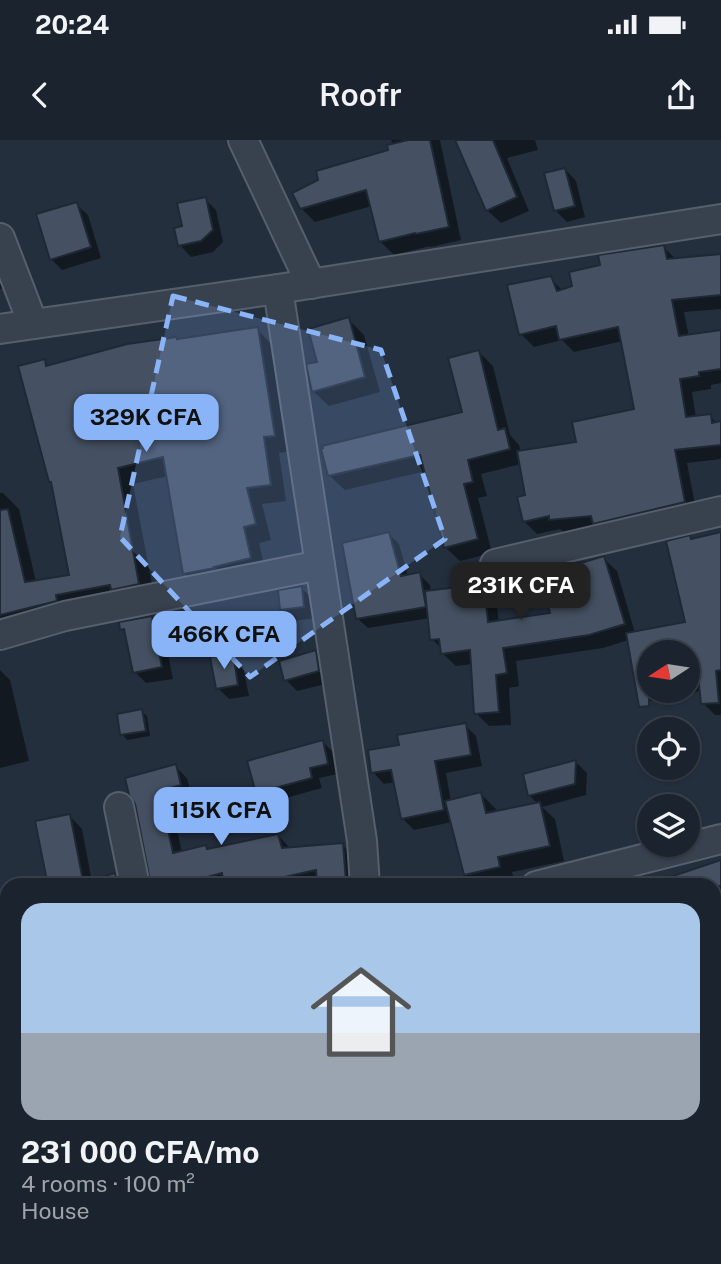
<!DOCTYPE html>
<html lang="en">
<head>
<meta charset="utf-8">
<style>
  body { margin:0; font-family:"Public Sans",sans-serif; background:#282f3a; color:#f1f3f6; height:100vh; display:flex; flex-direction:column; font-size:26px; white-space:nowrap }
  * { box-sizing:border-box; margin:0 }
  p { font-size:23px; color:#a0a4aa }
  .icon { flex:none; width:38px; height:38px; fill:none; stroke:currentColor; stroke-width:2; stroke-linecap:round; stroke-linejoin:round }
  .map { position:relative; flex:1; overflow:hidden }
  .side { position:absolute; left:0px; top:738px; width:721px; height:387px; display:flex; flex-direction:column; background:#1b232e; border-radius:21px 21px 0 0; box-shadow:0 2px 5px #0004,0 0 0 2px #39404a }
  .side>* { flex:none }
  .needle { width:46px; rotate:258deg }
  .fabs { position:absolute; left:637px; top:500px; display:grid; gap:14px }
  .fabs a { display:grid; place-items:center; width:63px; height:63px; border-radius:50%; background:#1b232e; box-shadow:0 2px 5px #0004,0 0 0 2px #39404a; font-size:35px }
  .price { position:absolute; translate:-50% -60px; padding:0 16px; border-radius:14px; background:#8ab4f8; color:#111; font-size:23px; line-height:46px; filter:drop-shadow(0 2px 4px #0008) }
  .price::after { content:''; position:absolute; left:50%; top:42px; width:21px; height:16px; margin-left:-10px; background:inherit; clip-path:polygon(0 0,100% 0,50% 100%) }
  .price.on { background:#222; color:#fff }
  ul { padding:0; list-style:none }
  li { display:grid; align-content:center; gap:14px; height:371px; padding:0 21px }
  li+li { border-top:2px solid #39404a }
  li span { display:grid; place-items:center; height:217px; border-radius:21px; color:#555 }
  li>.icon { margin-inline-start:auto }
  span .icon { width:126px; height:126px; fill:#fffc; stroke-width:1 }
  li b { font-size:30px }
  .status { display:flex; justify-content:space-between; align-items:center; height:49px; padding:0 35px; background:#1b232e; direction:ltr }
  .status svg { height:19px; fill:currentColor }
  header { display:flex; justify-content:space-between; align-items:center; height:91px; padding:0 21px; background:#1b232e; font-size:32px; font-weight:600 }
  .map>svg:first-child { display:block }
  .shadow { fill:#0007; fill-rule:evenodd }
  .building { fill:#455162; stroke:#1f2835; stroke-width:2 }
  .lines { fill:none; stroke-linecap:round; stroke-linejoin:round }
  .minor-casing { stroke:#565f6c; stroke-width:32 }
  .minor { stroke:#38414e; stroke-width:28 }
  .marked { fill:#8ab4f8; fill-opacity:0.2; stroke:#8ab4f8; stroke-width:5; stroke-dasharray:14 9; stroke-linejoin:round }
</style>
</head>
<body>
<div class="status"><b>20:24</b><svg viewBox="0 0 49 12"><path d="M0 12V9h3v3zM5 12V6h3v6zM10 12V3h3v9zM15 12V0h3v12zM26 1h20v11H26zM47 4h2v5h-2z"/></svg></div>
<header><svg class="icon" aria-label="back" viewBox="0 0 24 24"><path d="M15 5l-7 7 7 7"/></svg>Roofr<svg class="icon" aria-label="share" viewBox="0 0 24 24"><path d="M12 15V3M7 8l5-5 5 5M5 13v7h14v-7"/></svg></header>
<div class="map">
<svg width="721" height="1124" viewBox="0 0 721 1124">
  <rect width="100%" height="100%" fill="#242f3e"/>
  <g class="shadow">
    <polygon points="391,0 440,0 461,100 431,107 430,106 394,115 380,101 372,66 315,82 301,68 390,11 393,6"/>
    <polygon points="457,0 535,0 538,10 507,18 529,71 501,83 487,70"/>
    <polygon points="565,29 576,41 585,77 567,82 555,70"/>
    <polygon points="205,59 216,70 223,102 213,112 191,117 180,105 184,88"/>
    <polygon points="76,64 88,75 101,118 62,130 51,119"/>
    <polygon points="663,107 677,120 721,116 721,169 684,172 689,197 721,192 721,243 711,245 711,249 692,252 696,278 710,276 718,284 721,283 721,319 687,323 697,375 564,392 560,389 537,394 524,381 527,356 521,324 481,334 487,356 478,358 492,413 460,421 445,407 426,331 345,350 330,336 464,274 479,212 493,226 510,295 519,305 521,313 578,303 636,271 623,201 574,212 562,200 534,207 521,194 550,138 563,151"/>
    <polygon points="0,129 7,147 0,149"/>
    <polygon points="348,179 364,195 380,252 329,266 313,251 319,223"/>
    <polygon points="257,189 273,206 290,311 279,313 286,361 262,364 271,400 259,403 266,434 201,449 185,433 168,336 133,344 155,460 14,491 0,477 0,353 3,353 19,369 36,442 71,436 44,221 50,227 178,201"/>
    <path d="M388,393l11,11 9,32 11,-2 11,11 1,7 52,-6 13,13 3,24 54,-8 9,-45 41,-12 14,13 18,62 53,-9 2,-87 3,3 28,-6v181h-6l-12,-12 -2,-12 -51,10 -12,-12 -9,-49 -26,8 -87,13 3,25 -10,2 2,37 -22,1 -13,-13 -3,-49 -17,2 -14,-13v-4l-10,-10 -2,-21 -62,10 -11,-10zM649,513h39v38h-39z"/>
    <polygon points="301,448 313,459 315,478 293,481 282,470"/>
    <polygon points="152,477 163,489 173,539 146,543 135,532 127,494 122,489"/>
    <polygon points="315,512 327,524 330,543 297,551 286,540"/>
    <polygon points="232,515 243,526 249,556 229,559 218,548"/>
    <polygon points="0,530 10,540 29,621 0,628"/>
    <polygon points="141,571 147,576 150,596 127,600 122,594"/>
    <polygon points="465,585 476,596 482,626 446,633 451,662 481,654 496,669 497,673 538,664 530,656 576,622 587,633 586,655 542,667 555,679 564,721 512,732 514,741 498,746 476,746 465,735 452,682 414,690 402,678 395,642 384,644 373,632 401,606"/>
    <polygon points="323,602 333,612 338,634 319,638 322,648 268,663 257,653"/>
    <polygon points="175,626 187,638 192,657 171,663 182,712 205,706 209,710 278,695 290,708 342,705 355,717 357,746 153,746 137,663"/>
    <polygon points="70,676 82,689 92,742 115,735 125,746 69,746"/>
    <polygon points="721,722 721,758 714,760 714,746"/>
    <polygon points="7,752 7,840 0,833 0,753"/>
    <polygon points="714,867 719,867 721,869 721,951 714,953"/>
    <polygon points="721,980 721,1068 714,995 714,981"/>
    <polygon points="127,1118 155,1118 156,1124 124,1124"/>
    <rect x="210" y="1118" width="43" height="6"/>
    <polygon points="431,1118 574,1118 574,1124 417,1124 416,1120"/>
  </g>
  <g class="building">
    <polygon points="408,0 430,0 449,87 416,94 415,93 379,102 366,50 300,69 292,53 318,40 316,31 388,10 387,5"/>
    <polygon points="455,0 493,0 517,57 486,71"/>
    <polygon points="565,28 575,66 554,71 544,33"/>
    <polygon points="206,57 213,90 201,101 178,106 174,88 182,86 177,63"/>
    <polygon points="77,62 91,107 50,120 36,74"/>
    <polygon points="664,105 667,119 721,114 721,155 672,160 679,196 721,190 721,229 699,232 699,236 680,239 686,277 711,274 712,283 721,281 721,305 675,310 685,362 593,384 591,376 549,380 549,376 523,382 517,357 525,355 517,311 576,302 572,282 634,269 618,187 559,200 556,186 519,195 507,145 551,136 557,151 572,146 569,132 600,125 598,115"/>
    <polygon points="349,177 365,237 312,252 306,224 317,222 308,189"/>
    <polygon points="258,187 275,296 264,297 271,345 247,348 256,384 244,387 251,418 214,427 215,428 183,434 163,317 118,328 139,444 111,450 110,445 56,455 57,461 0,475 0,370 8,369 25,442 69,435 51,342 49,342 18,226 45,219 46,226 127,204 177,197 177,199"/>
    <polygon points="479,210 498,290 505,288 510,309 468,320 473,342 464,344 478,399 444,408 420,315 328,336 321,309 323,308 322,306 462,272 448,218"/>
    <polygon points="389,392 401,436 420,432 426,467 356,479 342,403"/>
    <polygon points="721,392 721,530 716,531 719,563 701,564 698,535 688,537 688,513 649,513 649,566 639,567 626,493 685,482 666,401 690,395 691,399"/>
    <polygon points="604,416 625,484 589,495 503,508 507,533 496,535 499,572 474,574 470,510 441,514 439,499 430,500 425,451 484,444 488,482 550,473 538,431 560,426 561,429"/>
    <polygon points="302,446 304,467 280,470 278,450"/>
    <polygon points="152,476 162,527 133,533 124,489 120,490 119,482"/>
    <polygon points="316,510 319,531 284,541 279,521"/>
    <polygon points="233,513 238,545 216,549 210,517"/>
    <polygon points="142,569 146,591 120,595 117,574"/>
    <polygon points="466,583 471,615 435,621 444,670 401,679 391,630 371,633 368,610 399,605 397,595"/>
    <polygon points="323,600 328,624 310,628 312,638 256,653 247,621"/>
    <polygon points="576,620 575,644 528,656 523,634"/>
    <polygon points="176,624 181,645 160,651 173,713 206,705 207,709 278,694 282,708 343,703 346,742 317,744 316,730 244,746 224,746 222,733 174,746 151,746 135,664 129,655 125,638"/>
    <polygon points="481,652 486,673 540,662 550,706 498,717 500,727 464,735 445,661"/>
    <polygon points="70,674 84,746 48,746 35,681"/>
    <polygon points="721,720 721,746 655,746 655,742"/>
    <polygon points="115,733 118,746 93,746 92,740"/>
  </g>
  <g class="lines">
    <g class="minor-casing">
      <g id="minor">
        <polyline points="243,0 311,144"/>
        <polyline points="0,98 33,184"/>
        <polyline points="278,149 362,701 365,746"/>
        <polyline points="0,189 278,149 721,79"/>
        <polyline points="495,424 721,371"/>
        <polyline points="0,495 65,476 320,425"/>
        <polyline points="119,667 135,746"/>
        <polyline points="536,746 721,699"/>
        <polyline points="0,868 7,867"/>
        <polyline points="714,962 721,961"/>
        <polyline points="390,1118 391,1124"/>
        <polyline points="64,1124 108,1118"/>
      </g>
    </g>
    <use href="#minor" class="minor"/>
  </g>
  <path class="marked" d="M173,156l208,54 64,189 -195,138 -130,-140z"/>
</svg>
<div class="fabs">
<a><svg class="needle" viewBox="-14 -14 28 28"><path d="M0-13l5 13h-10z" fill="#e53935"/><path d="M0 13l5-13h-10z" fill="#a0a4aa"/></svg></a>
<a><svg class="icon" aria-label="locate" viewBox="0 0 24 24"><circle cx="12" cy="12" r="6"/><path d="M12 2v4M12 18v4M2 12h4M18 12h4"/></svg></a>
<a><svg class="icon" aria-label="layers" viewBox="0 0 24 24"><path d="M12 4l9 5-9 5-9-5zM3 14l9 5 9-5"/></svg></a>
</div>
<b class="price" style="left:146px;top:314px">329K CFA</b>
<b class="price on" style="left:521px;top:482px">231K CFA</b>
<b class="price" style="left:224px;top:531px">466K CFA</b>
<b class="price" style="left:221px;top:707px">115K CFA</b>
<section class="side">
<ul>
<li><span style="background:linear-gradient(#a9c7e8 60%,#9aa5b1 0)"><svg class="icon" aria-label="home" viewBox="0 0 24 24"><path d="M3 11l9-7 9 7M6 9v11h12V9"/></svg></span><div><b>231 000 CFA/mo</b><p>4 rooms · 100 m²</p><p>House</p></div></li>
</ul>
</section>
</div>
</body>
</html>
